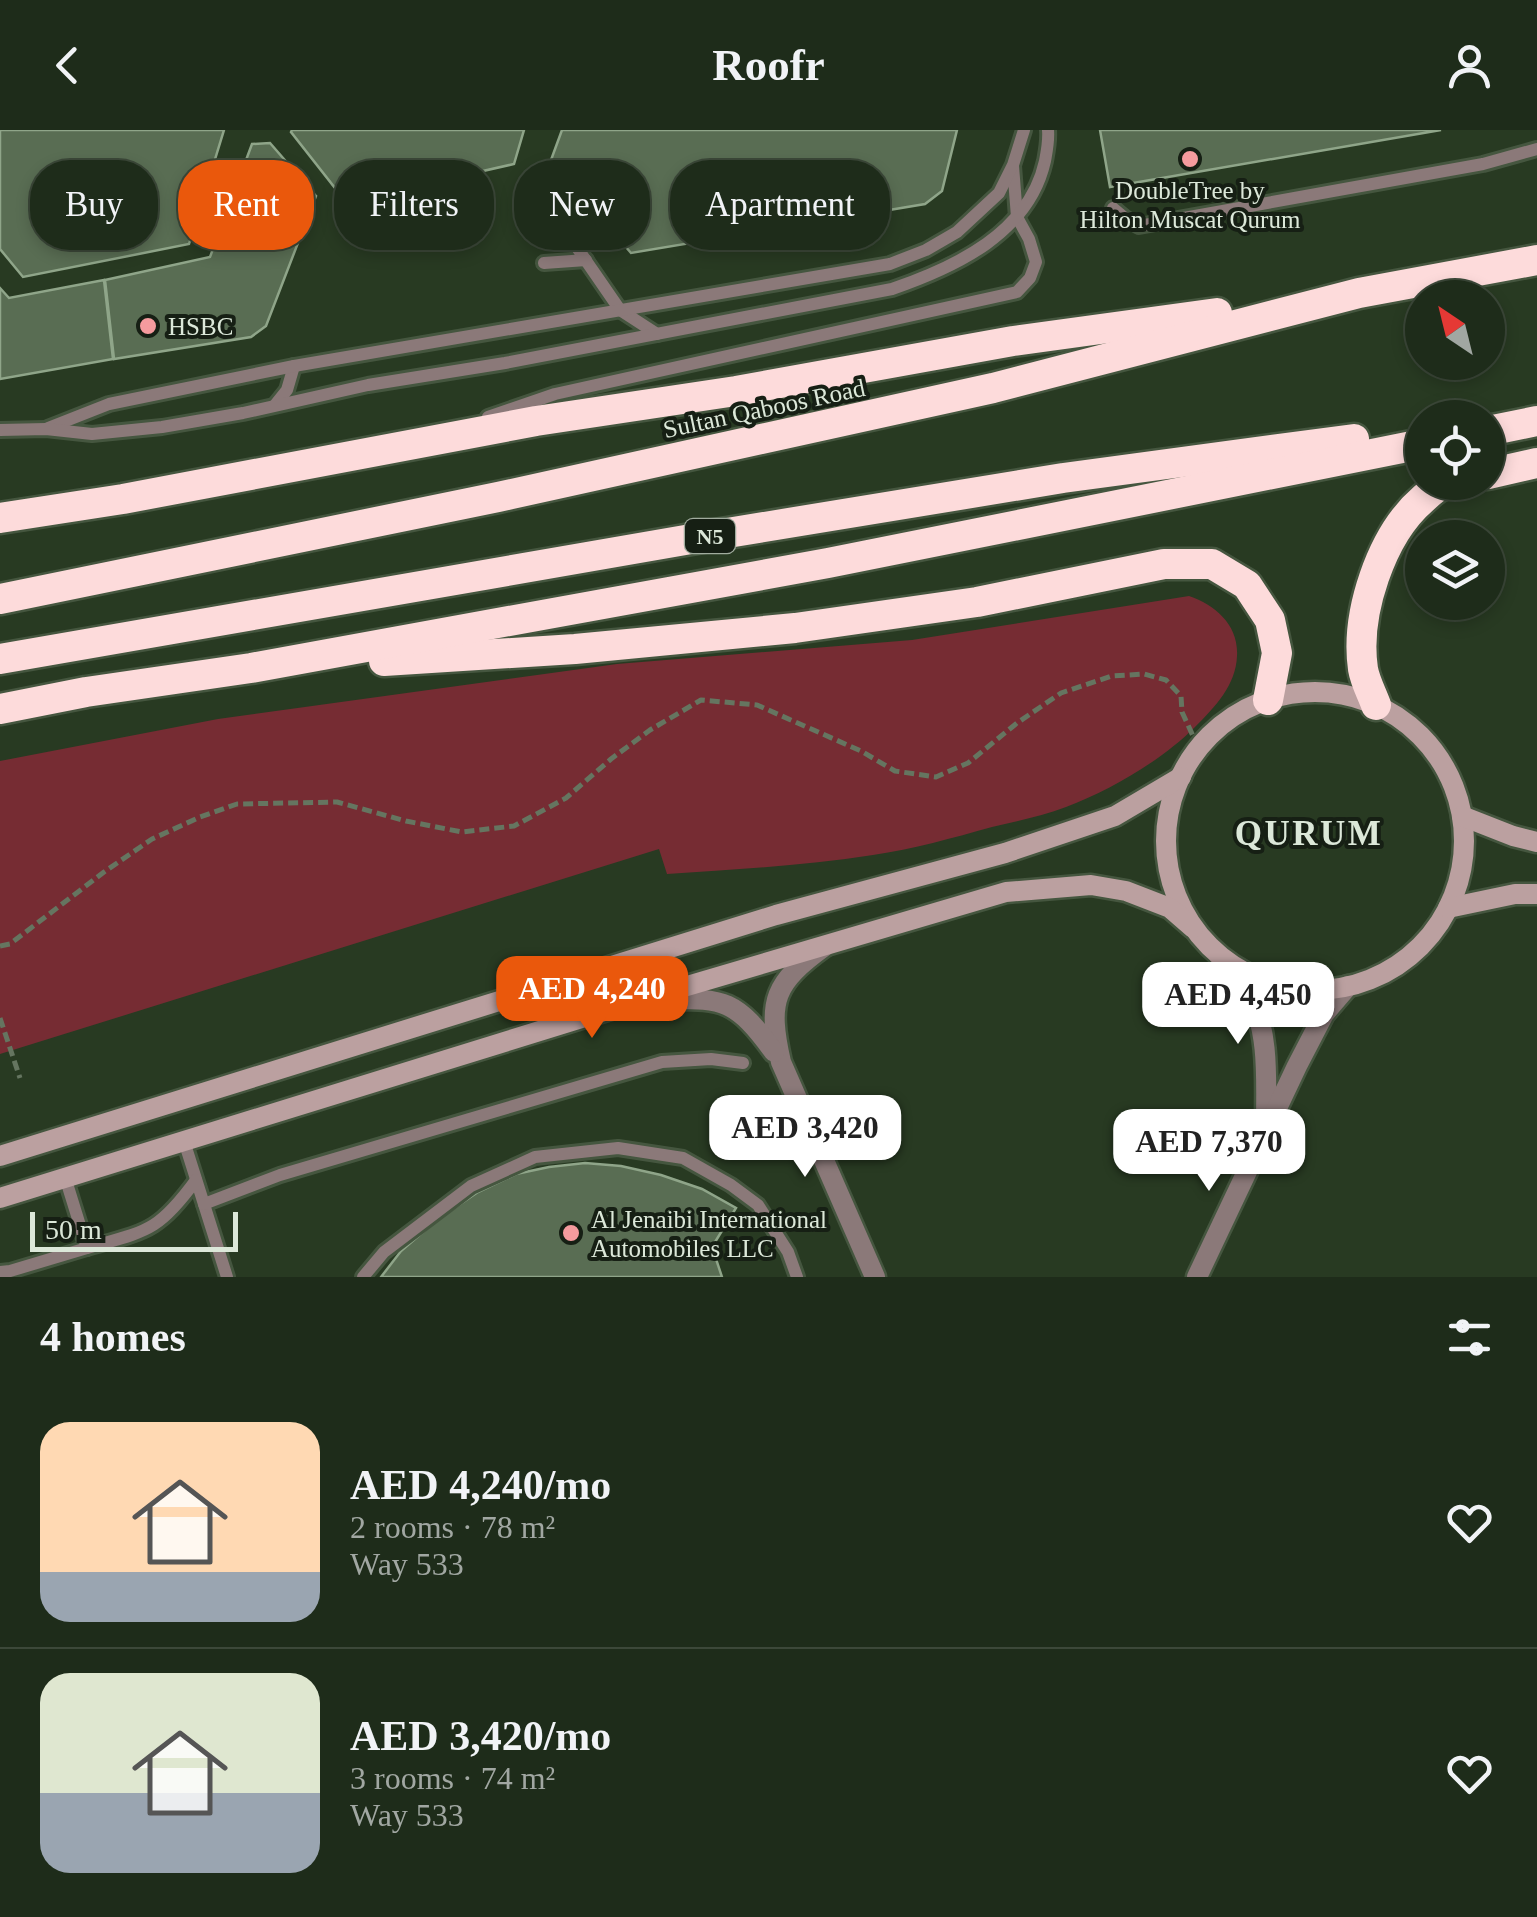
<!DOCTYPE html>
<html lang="en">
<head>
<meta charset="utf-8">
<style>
  body { margin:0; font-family:"Times New Roman",serif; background:#2b3827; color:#f1f3f6; height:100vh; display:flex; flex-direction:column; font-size:38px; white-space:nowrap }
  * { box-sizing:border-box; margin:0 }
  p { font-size:32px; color:#a1a7a2 }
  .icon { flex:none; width:55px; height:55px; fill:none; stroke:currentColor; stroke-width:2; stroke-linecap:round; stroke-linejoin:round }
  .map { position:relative; height:1147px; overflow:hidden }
  .details { display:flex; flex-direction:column; background:#1e2c1a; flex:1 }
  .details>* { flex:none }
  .banner { position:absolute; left:30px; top:30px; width:1000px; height:90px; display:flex; gap:20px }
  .needle { width:65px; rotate:325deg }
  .buttons { position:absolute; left:1405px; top:150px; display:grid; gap:20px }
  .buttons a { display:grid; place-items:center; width:100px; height:100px; border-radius:50%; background:#1e2c1a; box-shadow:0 5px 15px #0003,0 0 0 2px #3c4839; font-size:50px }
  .scale { position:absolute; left:30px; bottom:25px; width:208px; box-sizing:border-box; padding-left:10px; border:5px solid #dce8d9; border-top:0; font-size:28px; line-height:35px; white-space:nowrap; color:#dce8d9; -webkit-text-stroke:8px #161f14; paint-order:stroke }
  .price { position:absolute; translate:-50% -85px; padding:0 22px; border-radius:20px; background:#fff; color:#222; font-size:32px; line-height:65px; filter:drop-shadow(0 2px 5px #0008) }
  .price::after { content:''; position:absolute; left:50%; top:60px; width:30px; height:22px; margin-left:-15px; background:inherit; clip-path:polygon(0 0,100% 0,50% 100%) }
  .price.on { background:#ea580c; color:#fff }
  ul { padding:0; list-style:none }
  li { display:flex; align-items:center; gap:30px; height:250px; padding:0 40px }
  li+li { border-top:2px solid #3c4839 }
  li span { display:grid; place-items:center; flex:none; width:280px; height:200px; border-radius:30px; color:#555 }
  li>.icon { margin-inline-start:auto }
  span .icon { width:120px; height:120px; fill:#fffc; stroke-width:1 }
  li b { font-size:42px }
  h2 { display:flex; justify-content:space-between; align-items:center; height:120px; padding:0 40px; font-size:42px }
  .chip { padding:0 35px; border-radius:40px; background:#1e2c1a; box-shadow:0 5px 15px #0003,0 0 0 2px #3c4839; font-size:35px; line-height:90px }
  .chip.on { background:#ea580c; color:#fff }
  header { display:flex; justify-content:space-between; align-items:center; height:130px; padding:0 40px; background:#1e2c1a; font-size:45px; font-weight:700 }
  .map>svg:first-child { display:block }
  .green { fill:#762c33 }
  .building { fill:#596d53; stroke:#8fa589; stroke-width:2.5 }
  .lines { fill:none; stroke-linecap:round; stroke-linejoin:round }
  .lane-casing { stroke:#45563f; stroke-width:18 }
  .street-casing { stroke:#45563f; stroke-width:25 }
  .secondary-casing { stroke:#45563f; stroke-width:25 }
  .highway-casing { stroke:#45563f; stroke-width:35 }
  .path { stroke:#657560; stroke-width:5; stroke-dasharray:10 5; stroke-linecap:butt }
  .lane { stroke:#8b7979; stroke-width:12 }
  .street { stroke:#8b7979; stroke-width:20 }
  .secondary { stroke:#bba0a0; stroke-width:20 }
  .highway { stroke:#fddbdb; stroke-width:30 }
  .poi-dot { fill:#f59b9e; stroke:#161f14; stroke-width:4 }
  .labels { text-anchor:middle; stroke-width:8; stroke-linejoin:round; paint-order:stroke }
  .shield { fill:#161f14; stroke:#a1ac9e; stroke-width:2.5 }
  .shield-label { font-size:22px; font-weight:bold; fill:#dce8d9 }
  .poi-label { font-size:25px; fill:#dce8d9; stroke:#161f14; text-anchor:start }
  .street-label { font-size:25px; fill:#dce8d9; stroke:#161f14 }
  .district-label { font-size:35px; font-weight:bold; letter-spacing:2.5px; fill:#dce8d9; stroke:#161f14 }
</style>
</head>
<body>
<header><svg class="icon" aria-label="back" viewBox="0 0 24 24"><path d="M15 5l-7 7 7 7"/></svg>Roofr<svg class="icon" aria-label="person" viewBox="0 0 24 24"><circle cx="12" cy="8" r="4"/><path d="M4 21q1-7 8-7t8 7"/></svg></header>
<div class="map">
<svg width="1537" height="1147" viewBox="0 0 1537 1147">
  <rect width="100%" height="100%" fill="#283a22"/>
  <path class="green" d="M1189,466c27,9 50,30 48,60 -1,29 -22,51 -42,71 -33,33 -84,63 -129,80 -23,9 -49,14 -74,20 -39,11 -79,22 -119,28 -68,11 -137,14 -206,19l-8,-25 -659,205v-293l218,-42 399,-55 295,-24z"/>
  <g class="building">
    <polygon points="0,0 224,0 189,114 23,147 0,119"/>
    <polygon points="292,0 524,0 514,34 346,72 291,2"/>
    <polygon points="562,0 957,0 942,61 925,74 631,123 551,30"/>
    <polygon points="1100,0 1441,0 1110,57"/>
    <polygon points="270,13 316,66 266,196 251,207 114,229 105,150 210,127 252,14"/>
    <polygon points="104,150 113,229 0,249 0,158 9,168"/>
    <polygon points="585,1033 621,1036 661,1045 702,1059 736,1078 712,1117 722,1147 381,1147 401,1121 438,1089 478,1062 516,1044 549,1037"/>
  </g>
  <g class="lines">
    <g class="lane-casing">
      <g id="lane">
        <polyline points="1113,78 1125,88 1139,96 1483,34 1537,19"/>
        <polyline points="550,84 569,106 620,180 657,204"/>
        <polyline points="544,133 586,130"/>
        <polyline points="275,275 287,260 294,236"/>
        <polyline points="488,287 555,264 1017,162 1030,148 1036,132 1029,109 1017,87 1013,36"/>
        <polyline points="48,298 109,274 294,236 890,134 926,120 957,102 999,63 1013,35 1024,0"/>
        <path d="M0,300l46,-1 46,5 70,-7 81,-14 125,-28 137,-22 387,-74c64,-22 137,-56 153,-128 2,-11 4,-20 3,-31"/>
        <polyline points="184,1011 227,1147"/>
        <path d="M65,1047l22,71c60,-17 71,-16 109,-68"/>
        <polyline points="204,1074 280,1045 662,932 711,929 743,933"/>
        <polyline points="0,1142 10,1141 87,1118"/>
        <polyline points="363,1147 384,1122 471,1056 535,1027 618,1018 683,1028 731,1055 758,1075 788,1122 797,1147"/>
      </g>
    </g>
    <g class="street-casing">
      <g id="street">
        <path d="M825,816c-51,37 -58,54 -44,116l94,215"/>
        <path d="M1219,826c10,12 23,24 30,37 21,39 17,90 17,133"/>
        <path d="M650,869c69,1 81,-7 124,53"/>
        <polyline points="1197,1147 1297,936 1324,884 1348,856"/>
      </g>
    </g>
    <g class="secondary-casing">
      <g id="secondary">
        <circle cx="1315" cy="711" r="149"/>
        <polyline points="1462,686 1513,706 1537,712"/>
        <polyline points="1448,778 1515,764 1537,764"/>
        <polyline points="0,1026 776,785 1005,723 1115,686 1181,647"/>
        <polyline points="0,1068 643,869 1006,762 1091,755 1126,761 1170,778 1193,798"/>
      </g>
    </g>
    <g class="highway-casing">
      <g id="highway">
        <polyline points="1488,301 1537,291"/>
        <polyline points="1488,344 1537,333"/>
        <polyline points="0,388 123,369 536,291 736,261 1013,211 1217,183"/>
        <polyline points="0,469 498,367 993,258 1359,163 1537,130"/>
        <polyline points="0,529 691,409 1063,348 1354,309"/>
        <polyline points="384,531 575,519 795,498 977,472 1164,434 1212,434 1247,455 1270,490 1277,523 1268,570"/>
        <path d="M1376,575c-4,-11 -11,-24 -13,-36 -8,-55 18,-134 60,-170 9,-8 15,-14 26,-17"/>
        <polyline points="0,579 86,562 251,538 828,433 1422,314"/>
      </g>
    </g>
    <g class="path">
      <polyline points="0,816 10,814 104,742 152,709 200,687 237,674 337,672 406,691 462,702 514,696 566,668 611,629 650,600 701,570 757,575 861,621 895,641 936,647 968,633 1017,593 1061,563 1112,546 1144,544 1166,550 1181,566 1182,582 1199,619"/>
      <polyline points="0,888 20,948"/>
    </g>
    <use href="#lane" class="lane"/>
    <use href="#street" class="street"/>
    <use href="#secondary" class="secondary"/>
    <use href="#highway" class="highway"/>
  </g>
  <g class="poi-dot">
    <circle cx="1190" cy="29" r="10"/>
    <circle cx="148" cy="196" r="10"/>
    <circle cx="571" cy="1103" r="10"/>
  </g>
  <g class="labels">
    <rect class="shield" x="685" y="389" width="50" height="34" rx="8"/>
    <g class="shield-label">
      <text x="710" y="414">N5</text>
    </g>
    <g class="poi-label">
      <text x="1190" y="69" text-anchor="middle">DoubleTree by<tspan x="1190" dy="29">Hilton Muscat Qurum</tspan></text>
      <text x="168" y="205">HSBC</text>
      <text x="591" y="1098">Al Jenaibi International<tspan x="591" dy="29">Automobiles LLC</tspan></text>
    </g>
    <g class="street-label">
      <text transform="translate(764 278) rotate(-12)" y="9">Sultan Qaboos Road</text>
    </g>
    <g class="district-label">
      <text x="1309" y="715">QURUM</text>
    </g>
  </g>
</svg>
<div class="buttons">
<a><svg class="needle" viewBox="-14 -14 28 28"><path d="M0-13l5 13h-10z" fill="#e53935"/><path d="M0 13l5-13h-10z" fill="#a1a7a2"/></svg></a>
<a><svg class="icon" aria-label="locate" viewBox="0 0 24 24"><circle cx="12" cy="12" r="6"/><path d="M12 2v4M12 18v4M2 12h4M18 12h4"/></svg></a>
<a><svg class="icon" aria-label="layers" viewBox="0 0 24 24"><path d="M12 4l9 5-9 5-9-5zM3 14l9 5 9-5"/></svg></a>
</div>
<div class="scale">50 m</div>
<b class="price on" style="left:592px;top:911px">AED 4,240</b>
<b class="price" style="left:1238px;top:917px">AED 4,450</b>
<b class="price" style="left:805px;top:1050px">AED 3,420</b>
<b class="price" style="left:1209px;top:1064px">AED 7,370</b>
<div class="banner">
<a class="chip">Buy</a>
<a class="chip on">Rent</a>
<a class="chip">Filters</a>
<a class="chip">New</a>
<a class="chip">Apartment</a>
</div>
</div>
<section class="details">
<h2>4 homes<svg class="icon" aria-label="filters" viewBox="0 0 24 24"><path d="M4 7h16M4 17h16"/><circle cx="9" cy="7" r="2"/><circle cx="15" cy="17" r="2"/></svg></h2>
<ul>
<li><span style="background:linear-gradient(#ffd9b3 75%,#9aa5b1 0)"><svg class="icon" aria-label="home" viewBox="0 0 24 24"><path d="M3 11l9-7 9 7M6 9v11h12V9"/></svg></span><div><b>AED 4,240/mo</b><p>2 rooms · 78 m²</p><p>Way 533</p></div><svg class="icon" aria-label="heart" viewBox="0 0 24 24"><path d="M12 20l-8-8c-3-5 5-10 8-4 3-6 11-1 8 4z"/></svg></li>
<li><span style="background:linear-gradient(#dfe7d0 60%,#9aa5b1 0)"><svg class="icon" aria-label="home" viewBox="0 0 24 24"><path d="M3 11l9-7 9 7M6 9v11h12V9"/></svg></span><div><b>AED 3,420/mo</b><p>3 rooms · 74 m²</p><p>Way 533</p></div><svg class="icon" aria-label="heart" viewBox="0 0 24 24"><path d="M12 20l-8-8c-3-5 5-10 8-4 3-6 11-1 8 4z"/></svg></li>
</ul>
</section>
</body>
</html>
